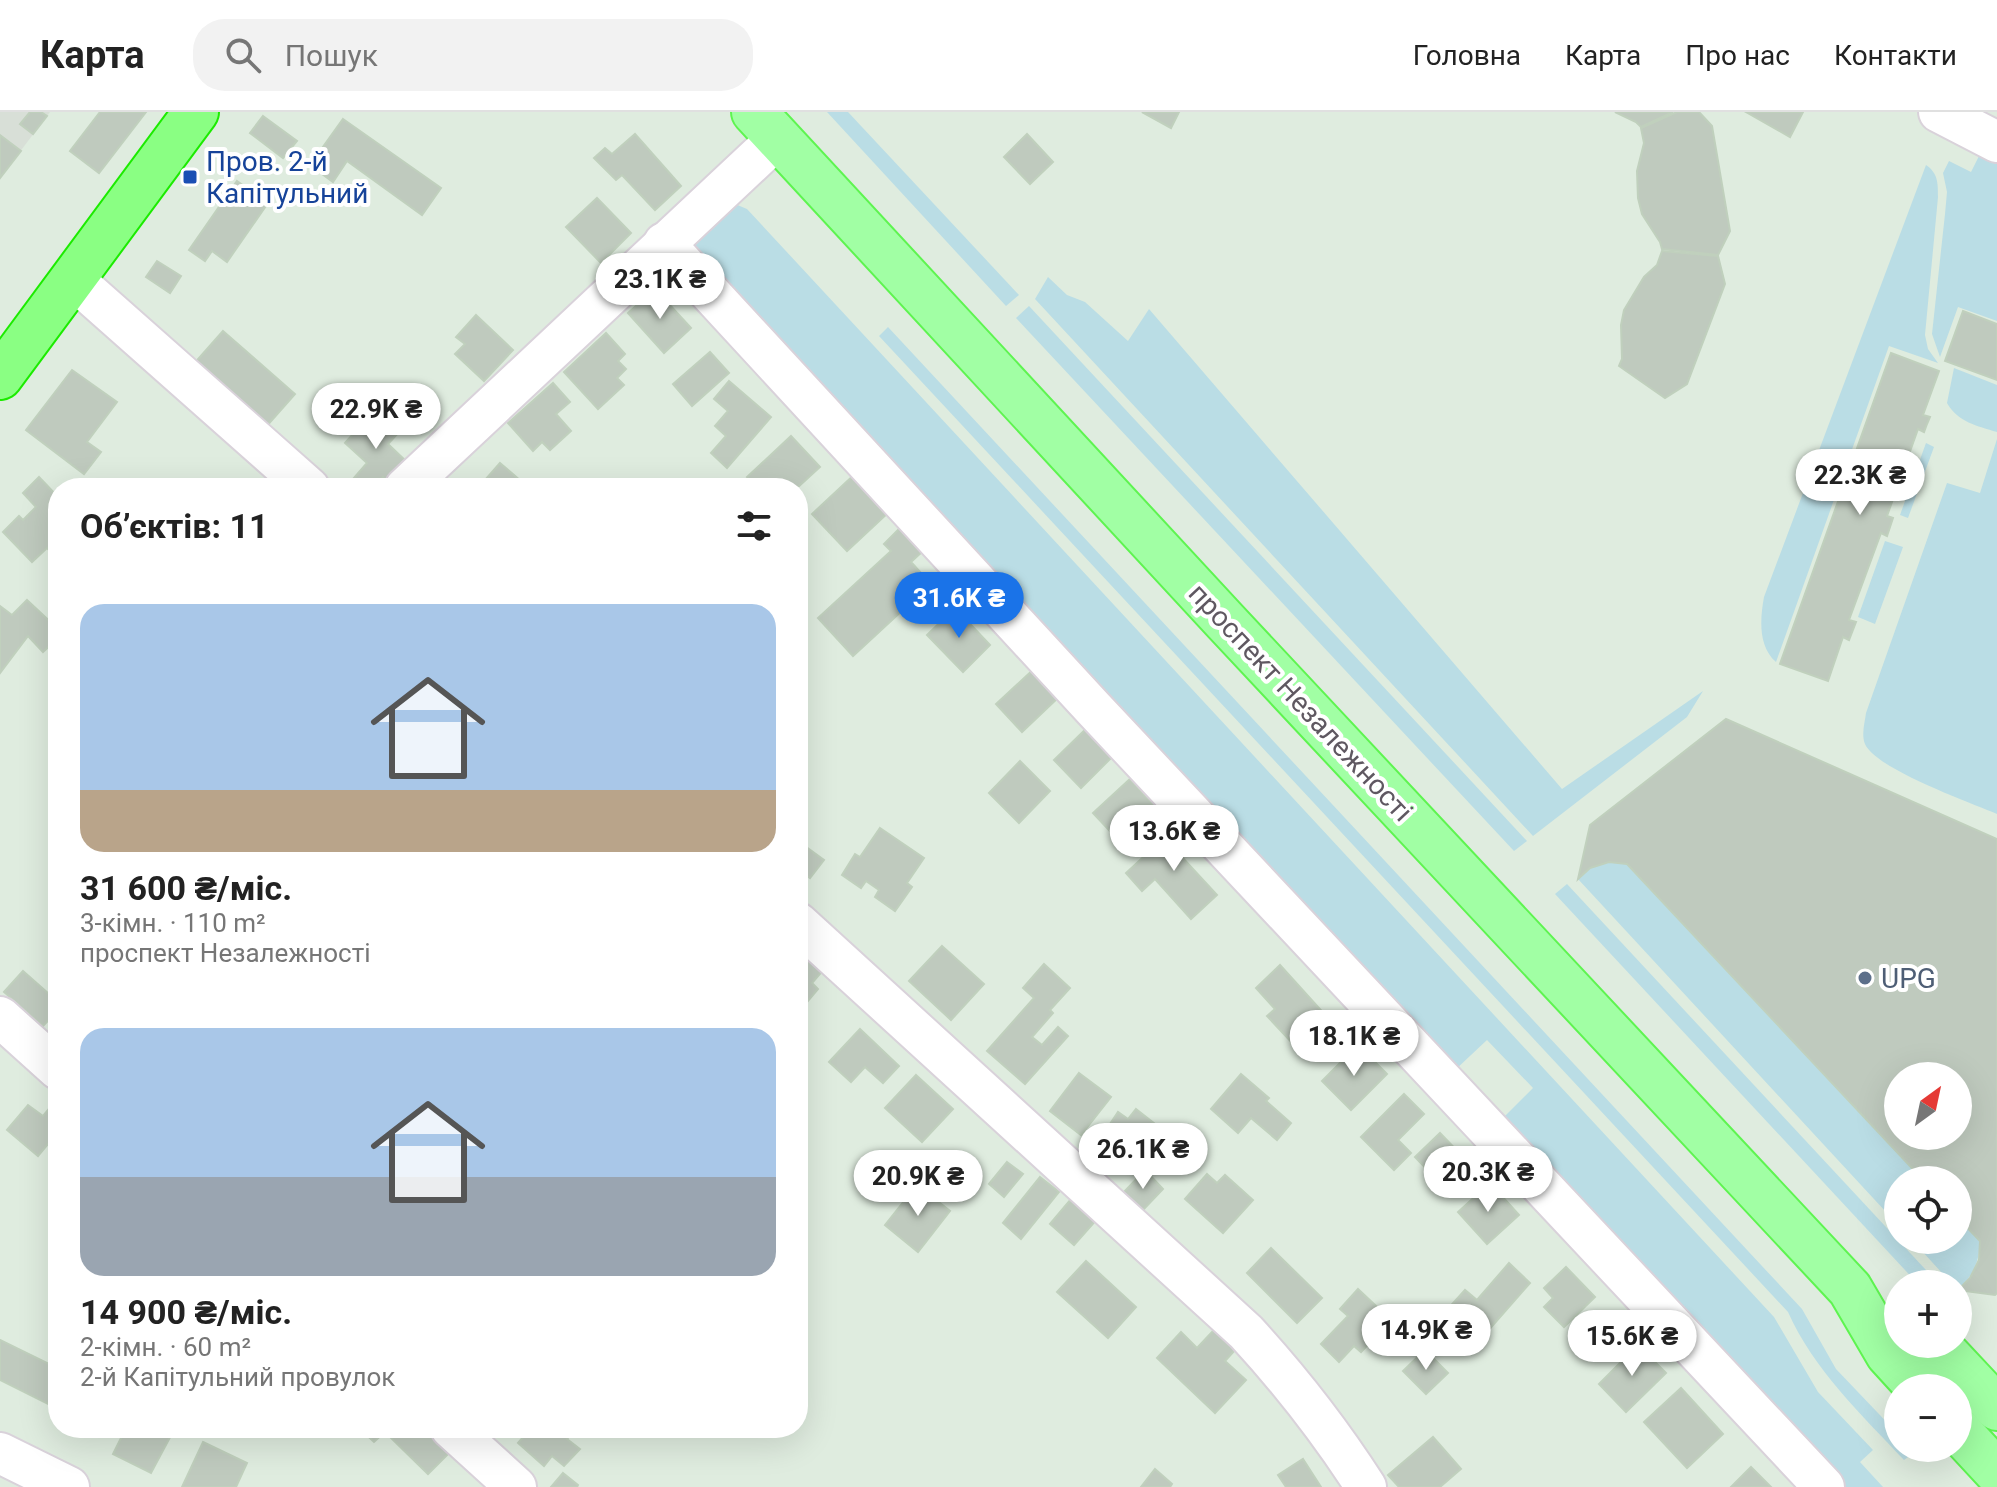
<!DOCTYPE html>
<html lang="uk">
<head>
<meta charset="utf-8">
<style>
  body { margin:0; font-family:Roboto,sans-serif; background:#f2f2f2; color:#222; height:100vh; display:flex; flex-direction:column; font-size:30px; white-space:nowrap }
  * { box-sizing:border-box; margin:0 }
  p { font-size:26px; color:#767676 }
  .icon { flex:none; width:44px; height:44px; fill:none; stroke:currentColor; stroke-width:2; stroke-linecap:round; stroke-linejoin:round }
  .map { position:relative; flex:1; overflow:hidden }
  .sheet { position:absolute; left:48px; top:366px; width:760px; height:960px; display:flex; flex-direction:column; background:#fff; border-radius:32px; box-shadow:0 8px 32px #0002 }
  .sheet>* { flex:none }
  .needle { width:52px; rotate:33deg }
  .buttons { position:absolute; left:1884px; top:950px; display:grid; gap:16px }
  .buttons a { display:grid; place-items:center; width:88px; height:88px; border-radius:50%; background:#fff; box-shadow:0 8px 32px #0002; font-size:40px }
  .price { position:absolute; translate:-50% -68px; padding:0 18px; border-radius:28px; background:#fff; color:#222; font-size:26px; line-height:52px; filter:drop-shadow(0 2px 4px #0008) }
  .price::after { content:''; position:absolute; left:50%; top:48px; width:24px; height:18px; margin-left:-12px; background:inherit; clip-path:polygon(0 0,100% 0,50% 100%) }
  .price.on { background:#1a73e8; color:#fff }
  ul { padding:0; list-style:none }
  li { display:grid; align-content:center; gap:16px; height:424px; padding:0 32px }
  li span { display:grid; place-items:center; height:248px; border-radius:24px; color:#555 }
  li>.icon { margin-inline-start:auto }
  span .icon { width:144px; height:144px; fill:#fffc; stroke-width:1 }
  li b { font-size:34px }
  h2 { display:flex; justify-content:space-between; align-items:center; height:96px; padding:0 32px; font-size:34px }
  header { display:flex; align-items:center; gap:48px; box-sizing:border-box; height:112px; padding:0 40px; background:#fff; border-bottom:2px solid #e0e0e0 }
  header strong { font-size:38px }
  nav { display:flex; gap:44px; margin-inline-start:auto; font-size:28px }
  .search { width:560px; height:72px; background:#f2f2f2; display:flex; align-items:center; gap:20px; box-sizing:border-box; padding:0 28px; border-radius:32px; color:#767676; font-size:30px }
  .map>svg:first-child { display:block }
  .industrial { fill:#d8dfd7 }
  .green { fill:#badde5 }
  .building { fill:#bfcabe; stroke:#c0d0bd; stroke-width:2; fill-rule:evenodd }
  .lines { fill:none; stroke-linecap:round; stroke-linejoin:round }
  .minor-casing { stroke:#d9d2da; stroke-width:44 }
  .major-casing { stroke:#5ef450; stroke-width:48 }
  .highway-casing { stroke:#1ceb00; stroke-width:48 }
  .minor { stroke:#fff; stroke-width:40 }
  .major { stroke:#a1ffa4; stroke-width:44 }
  .highway { stroke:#8aff83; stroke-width:44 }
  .transit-dot { fill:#1a4fb4; stroke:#fff; stroke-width:3 }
  .service-dot { fill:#5c6f8a; stroke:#fff; stroke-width:3 }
  .labels { text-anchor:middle; stroke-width:8; stroke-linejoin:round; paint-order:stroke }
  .transit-label { font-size:28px; fill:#164399; stroke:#fff; text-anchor:start }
  .street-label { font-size:28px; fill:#5f5861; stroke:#fff }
  .service-label { font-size:28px; fill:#4e5e75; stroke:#fff; text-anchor:start }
</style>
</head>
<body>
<header>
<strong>Карта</strong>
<div class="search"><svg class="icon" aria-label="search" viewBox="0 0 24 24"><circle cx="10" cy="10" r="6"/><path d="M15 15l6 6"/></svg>Пошук</div>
<nav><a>Головна</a><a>Карта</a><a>Про нас</a><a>Контакти</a></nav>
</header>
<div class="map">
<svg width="1997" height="1375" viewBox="0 0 1997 1375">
  <rect width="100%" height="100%" fill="#dfecdf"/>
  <polygon class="industrial" points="0,0 50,0 0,66"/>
  <g class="green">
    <polygon points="827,0 848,0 1019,183 1006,194"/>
    <polygon points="1980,42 1997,51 1997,209 1958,195 1940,245 1932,222 1945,102 1947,80 1943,61 1949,49 1971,60"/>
    <path d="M1926,53c12,8 12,18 12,32l-13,138 3,14 10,14 -49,-17 -113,316c-18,-16 -16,-43 -12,-65z"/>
    <polygon points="735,92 747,97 1774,1205 1818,1280 1873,1338 1860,1350 1883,1375 1840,1375 1501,1008 1533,976 1487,928 1454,959 683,137"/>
    <polygon points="1048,165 1067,183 1085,190 1128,229 1149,197 1562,677 1703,579 1687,605 1533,724 1035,187"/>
    <polygon points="1029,194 1527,729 1514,739 1016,206"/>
    <path d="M888,215l914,982 34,60 62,65v14h13l4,4 -11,8c-43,-46 -90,-90 -116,-148l-909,-976z"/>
    <path d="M1954,256l43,17v47c-20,-6 -39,-10 -50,-29z"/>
    <path d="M1997,327v375c-28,-12 -121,-45 -132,-70 -4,-10 0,-22 1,-31l81,-230 33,10z"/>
    <polygon points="1926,331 1934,335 1908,406 1900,403"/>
    <polygon points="1885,429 1903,435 1875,512 1858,505"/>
    <polygon points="1609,750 1627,752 1923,1068 1898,1068 1898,1113 1578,767 1590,756"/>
    <polygon points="1567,772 1939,1172 1918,1172 1555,782"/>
    <path d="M1958,1106l22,23c-1,21 -6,34 -22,48v-5h-6l-40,-44h46z"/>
  </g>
  <g class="building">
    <polygon points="30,0 41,0 47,4 33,22 20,12"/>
    <polygon points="100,0 146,0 99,61 70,39"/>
    <polygon points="1142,0 1179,0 1171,16"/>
    <polygon points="1615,0 1673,0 1641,15 1636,10"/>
    <polygon points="1677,0 1699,0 1712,14 1730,119 1718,143 1662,137 1660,130 1642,102 1638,86 1637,59 1644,31 1641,16"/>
    <polygon points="1746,0 1803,0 1790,25"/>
    <polygon points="263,4 297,29 283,46 250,21"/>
    <polygon points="343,7 441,76 422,103 347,49 333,70 310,53"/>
    <polygon points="635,22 681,74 655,98 622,63 616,68 594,46 605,36 612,42"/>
    <polygon points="1027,22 1053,50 1030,72 1004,45"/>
    <polygon points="0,23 21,39 0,66"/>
    <polygon points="237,69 268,91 227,150 212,139 205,149 189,138"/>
    <polygon points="597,86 631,121 601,151 566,115"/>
    <polygon points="1662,139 1718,144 1725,172 1687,272 1665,286 1619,254 1622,247 1621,213 1624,198 1644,165 1657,153"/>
    <polygon points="157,149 181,164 170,181 146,165"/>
    <polygon points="655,177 691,216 664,241 628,201"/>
    <polygon points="1963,199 1997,212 1997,268 1945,249"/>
    <polygon points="476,203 513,238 484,269 455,242 465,232 456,225"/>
    <polygon points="223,219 295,282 264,317 192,254"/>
    <polygon points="606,221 625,242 618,249 626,257 617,266 624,273 598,297 564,260"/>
    <polygon points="710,240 729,261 692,294 673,272"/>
    <polygon points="1891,241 1939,259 1923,303 1930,305 1927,312 1924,320 1918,317 1887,404 1893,406 1887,424 1881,421 1849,508 1856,510 1849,528 1843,525 1828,569 1780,552"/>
    <polygon points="72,258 117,290 87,330 101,340 84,362 26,318"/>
    <polygon points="729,269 771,305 727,356 711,341 726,324 715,314 728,299 714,287"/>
    <polygon points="553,271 570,290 556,302 571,319 550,338 542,330 533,339 508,311"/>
    <polygon points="375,298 399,320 388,332 408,351 389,371 383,365 372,376 366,376 354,366 367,351 345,331"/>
    <polygon points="791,324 820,355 797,376 757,376 747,365"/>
    <polygon points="500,351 529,376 478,376"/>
    <polygon points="855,362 890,399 847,439 812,402"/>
    <polygon points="39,365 58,385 58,447 47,436 32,450 3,420 19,404 23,408 36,395 23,381"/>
    <polygon points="901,415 924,438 911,450 931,472 853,544 818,506 891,439 884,432"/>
    <polygon points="27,488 58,517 58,526 43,540 28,524 0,561 0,494 12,503"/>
    <polygon points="955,496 990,533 963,560 927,523"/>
    <polygon points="1035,556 1060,584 1022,620 996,592"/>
    <path d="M1726,607l271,120v454l-2,2 -37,-5 12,-12 9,-18 1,-19 -22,-23v-38h-35l-296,-316 -18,-2 -19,6 -12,11 12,-54zM1898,964h60v60h-60z"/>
    <polygon points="1089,614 1116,641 1081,676 1054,648"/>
    <polygon points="1020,649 1050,679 1019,711 989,681"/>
    <polygon points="1130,667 1159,699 1123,733 1093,701"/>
    <polygon points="1178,713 1194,730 1180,743 1217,783 1191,807 1155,767 1142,779 1126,761"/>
    <polygon points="880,716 924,746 907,771 912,775 895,799 875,785 879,778 866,769 861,776 842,763 855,742 860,745"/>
    <polygon points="798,729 824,748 810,766 798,757"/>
    <polygon points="798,834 824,857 812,871 818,877 807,890 798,883"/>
    <polygon points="942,834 984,872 951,908 909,869"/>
    <polygon points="1044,852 1070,876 1050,898 1053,901 1032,925 1042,933 1058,915 1068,924 1025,972 987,939 1034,886 1023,876"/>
    <polygon points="1280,853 1328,906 1296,935 1267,904 1275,897 1256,876"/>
    <polygon points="23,859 58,890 58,898 43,914 4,880"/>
    <polygon points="860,917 899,954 883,971 865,955 851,970 829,950"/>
    <polygon points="1358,933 1387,962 1351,998 1322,969"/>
    <polygon points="1079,961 1111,985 1081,1023 1050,999"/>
    <polygon points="1241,962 1269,986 1266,989 1291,1011 1277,1028 1251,1006 1238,1021 1211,997"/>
    <polygon points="916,963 953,997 922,1030 885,996"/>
    <polygon points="1404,982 1424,1002 1398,1028 1411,1041 1394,1058 1361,1025"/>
    <polygon points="58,986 58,1020 38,1044 7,1018 28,993 43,1004"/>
    <polygon points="1136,997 1169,1023 1155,1041 1141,1029 1119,1057 1101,1043 1117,1022 1108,1015 1118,1000 1128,1007"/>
    <polygon points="1440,1021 1466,1048 1441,1072 1415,1045"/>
    <polygon points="1007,1050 1023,1062 1004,1085 989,1072"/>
    <polygon points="1145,1058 1163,1077 1141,1100 1123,1081"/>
    <polygon points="1207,1062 1217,1071 1225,1063 1253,1088 1223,1121 1185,1087"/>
    <polygon points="1040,1065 1059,1080 1021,1127 1003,1111"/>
    <polygon points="1490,1071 1519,1103 1487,1132 1458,1100"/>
    <polygon points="917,1073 950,1099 918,1140 885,1113"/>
    <polygon points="1072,1086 1097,1107 1074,1133 1050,1112"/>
    <polygon points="1271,1136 1322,1186 1297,1211 1247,1161"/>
    <polygon points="1086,1149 1136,1195 1108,1226 1057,1180"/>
    <polygon points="1509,1151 1530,1171 1479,1229 1446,1199 1465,1178 1477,1188"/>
    <polygon points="1566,1155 1595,1185 1564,1215 1544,1195 1553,1186 1544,1176"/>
    <polygon points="1358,1177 1391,1208 1361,1240 1354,1234 1339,1250 1321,1232 1348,1204 1340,1197"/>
    <polygon points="1214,1218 1235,1238 1225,1249 1246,1268 1215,1301 1157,1246 1181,1220 1197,1236"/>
    <polygon points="0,1228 55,1255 58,1248 58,1297 0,1268"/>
    <polygon points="1638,1233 1666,1261 1626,1300 1599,1272"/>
    <polygon points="1425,1238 1448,1261 1426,1282 1403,1259"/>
    <polygon points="1681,1276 1723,1322 1687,1356 1644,1310"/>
    <polygon points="126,1316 175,1316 151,1361 113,1342"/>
    <polygon points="359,1316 425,1316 450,1340 428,1362 385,1320 374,1330"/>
    <polygon points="531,1316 577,1316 567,1327 580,1337 564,1354 552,1344 544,1354 518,1331"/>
    <polygon points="1433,1325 1461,1357 1440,1375 1399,1375 1388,1363"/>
    <polygon points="203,1330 247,1351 236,1375 182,1375"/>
    <polygon points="1303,1347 1321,1375 1286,1375 1278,1363"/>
    <polygon points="1751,1355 1771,1375 1731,1375"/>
    <polygon points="1155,1357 1172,1372 1170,1375 1141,1375"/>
    <polygon points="563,1361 578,1373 577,1375 551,1375"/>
  </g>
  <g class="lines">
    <g class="minor-casing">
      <g id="minor">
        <polyline points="1939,0 1997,30"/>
        <polyline points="664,131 1093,596 1824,1375"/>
        <polyline points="73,167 309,376"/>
        <polyline points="405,376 778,26"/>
        <path d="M798,811l448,409c45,49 84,99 120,155"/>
        <polyline points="0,905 58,957"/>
        <polyline points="451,1316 516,1375"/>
        <polyline points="0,1341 69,1375"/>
      </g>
    </g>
    <g class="major-casing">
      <g id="major">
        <polyline points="754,0 1226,510 1850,1177 1888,1242 1919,1276"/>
        <polyline points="1937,1232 1997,1296"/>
        <polyline points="1958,1318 1997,1360"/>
      </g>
    </g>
    <g class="highway-casing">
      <polyline id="highway" points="0,265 196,0"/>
    </g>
    <use href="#minor" class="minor"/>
    <use href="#major" class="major"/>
    <use href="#highway" class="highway"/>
  </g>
  <rect class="transit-dot" x="182" y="57" width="16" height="16" rx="4"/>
  <circle class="service-dot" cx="1865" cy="866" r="8"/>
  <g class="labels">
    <g class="transit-label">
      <text x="206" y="59">Пров. 2-й<tspan x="206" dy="32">Капітульний</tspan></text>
    </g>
    <g class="street-label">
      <text transform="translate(1301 590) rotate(47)" y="10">проспект Незалежності</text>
    </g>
    <g class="service-label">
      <text x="1881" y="876">UPG</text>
    </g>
  </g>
</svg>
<div class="buttons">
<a><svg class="needle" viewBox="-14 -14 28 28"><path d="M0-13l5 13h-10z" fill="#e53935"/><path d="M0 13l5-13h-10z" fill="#767676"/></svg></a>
<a><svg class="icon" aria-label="locate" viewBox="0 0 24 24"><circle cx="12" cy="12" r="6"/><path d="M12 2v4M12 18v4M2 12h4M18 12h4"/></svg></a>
<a>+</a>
<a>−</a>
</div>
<b class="price" style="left:660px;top:209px">23.1K ₴</b>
<b class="price" style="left:376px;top:339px">22.9K ₴</b>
<b class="price" style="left:1860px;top:405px">22.3K ₴</b>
<b class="price on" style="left:959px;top:528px">31.6K ₴</b>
<b class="price" style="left:1174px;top:761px">13.6K ₴</b>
<b class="price" style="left:1354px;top:966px">18.1K ₴</b>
<b class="price" style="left:1143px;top:1079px">26.1K ₴</b>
<b class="price" style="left:1488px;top:1102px">20.3K ₴</b>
<b class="price" style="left:918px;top:1106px">20.9K ₴</b>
<b class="price" style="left:1426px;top:1260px">14.9K ₴</b>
<b class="price" style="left:1632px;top:1266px">15.6K ₴</b>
<section class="sheet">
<h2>Об’єктів: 11<svg class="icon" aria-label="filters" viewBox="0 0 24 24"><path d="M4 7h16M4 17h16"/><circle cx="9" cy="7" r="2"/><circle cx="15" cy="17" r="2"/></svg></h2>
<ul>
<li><span style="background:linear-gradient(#a9c7e8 75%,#b9a48a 0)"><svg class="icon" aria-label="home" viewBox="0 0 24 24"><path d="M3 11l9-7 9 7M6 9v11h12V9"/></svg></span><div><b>31 600 ₴/міс.</b><p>3-кімн. · 110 m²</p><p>проспект Незалежності</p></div></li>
<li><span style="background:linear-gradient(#a9c7e8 60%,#9aa5b1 0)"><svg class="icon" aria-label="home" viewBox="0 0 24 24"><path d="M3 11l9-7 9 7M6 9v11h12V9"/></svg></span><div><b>14 900 ₴/міс.</b><p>2-кімн. · 60 m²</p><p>2-й Капітульний провулок</p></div></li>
</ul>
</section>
</div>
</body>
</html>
